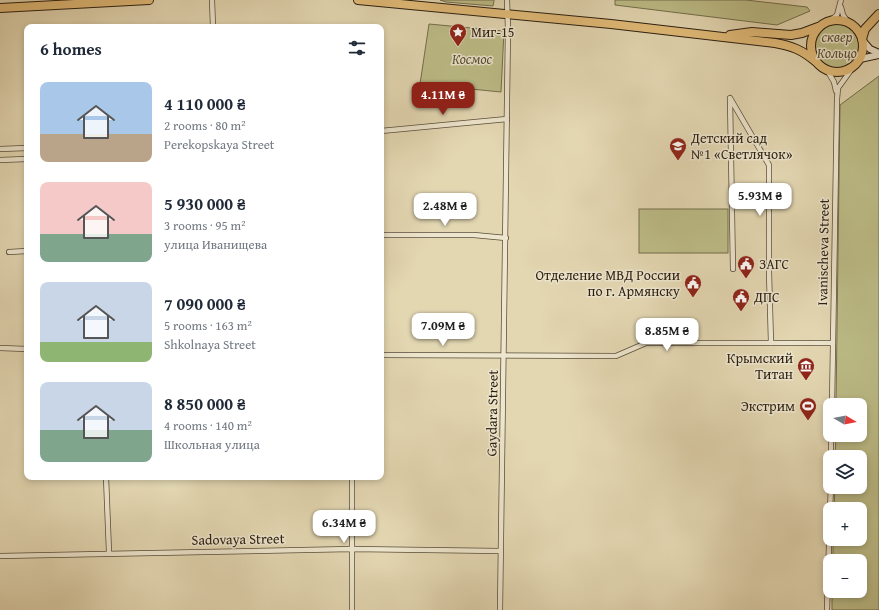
<!DOCTYPE html>
<html lang="en">
<head>
<meta charset="utf-8">
<style>
  body { margin:0; font-family:"Gentium Book Plus",serif; background:#f6f6f7; color:#1f2937; height:100vh; display:flex; flex-direction:column; font-size:15px; white-space:nowrap }
  * { box-sizing:border-box; margin:0 }
  p { font-size:13px; color:#747a83 }
  .icon { flex:none; width:22px; height:22px; fill:none; stroke:currentColor; stroke-width:2; stroke-linecap:round; stroke-linejoin:round }
  .map { position:relative; flex:1; overflow:hidden }
  .panel { position:absolute; left:24px; top:24px; width:360px; height:456px; display:flex; flex-direction:column; background:#fff; border-radius:8px; box-shadow:0 2px 6px #0003 }
  .panel>* { flex:none }
  .needle { width:26px; rotate:100deg }
  .controls { position:absolute; left:823px; top:398px; display:grid; gap:8px }
  .controls a { display:grid; place-items:center; width:44px; height:44px; border-radius:8px; background:#fff; box-shadow:0 2px 6px #0003; font-size:20px }
  .price { position:absolute; translate:-50% -34px; padding:0 9px; border-radius:8px; background:#fff; color:#222; font-size:13px; line-height:26px; filter:drop-shadow(0 1px 2px #0008) }
  .price::after { content:''; position:absolute; left:50%; top:24px; width:12px; height:9px; margin-left:-6px; background:inherit; clip-path:polygon(0 0,100% 0,50% 100%) }
  .price.current { background:#8f2418; color:#fff }
  ul { padding:0; list-style:none }
  li { display:flex; align-items:center; gap:12px; height:100px; padding:0 16px }
  li span { display:grid; place-items:center; flex:none; width:112px; height:80px; border-radius:8px; color:#555 }
  li>.icon { margin-inline-start:auto }
  span .icon { width:48px; height:48px; fill:#fffc; stroke-width:1 }
  li b { font-size:17px }
  h2 { display:flex; justify-content:space-between; align-items:center; height:48px; padding:0 16px; font-size:17px }
  .map>svg:first-child { display:block }
  .green { fill:#bcbc87; stroke:#736e4c }
  .lines { fill:none; stroke-linecap:round; stroke-linejoin:round }
  .minor-casing { stroke:#584d3a; stroke-width:6 }
  .secondary-casing { stroke:#2a1f12; stroke-width:8 }
  .trunk-casing { stroke:#2a1f12; stroke-width:10 }
  .minor { stroke:#ede5cd; stroke-width:4.5 }
  .secondary { stroke:#ede5cd; stroke-width:6 }
  .trunk { stroke:#e2bc79; stroke-width:8 }
  .labels { text-anchor:middle; stroke-width:3; stroke-linejoin:round; paint-order:stroke }
  .poi-label { font-size:14px; fill:#2a1f12; stroke:#ede5cd; text-anchor:start }
  .park-label { font-size:14px; font-style:italic; fill:#564e35; stroke:#ede5cd }
  .street-label { font-size:14px; fill:#2a1f12; stroke:#ede5cd }
</style>
</head>
<body>
<div class="map">
<svg width="879" height="610" viewBox="0 0 879 610">
  <rect width="100%" height="100%" fill="#e3d7b2"/>
  <filter id="stains"><feTurbulence type="fractalNoise" baseFrequency=".005" numOctaves="4"/><feColorMatrix values="0 0 0 0 .2 0 0 0 0 .09 0 0 0 0 .02 0 0 0 .5 -.17"/></filter>
  <radialGradient id="worn" r=".72"><stop offset=".6" stop-color="#630" stop-opacity="0"/><stop offset="1" stop-color="#630" stop-opacity=".3"/></radialGradient>
  <g class="green">
    <polygon points="440,0 494,0 494,1 493,6 446,2"/>
    <polygon points="615,0 746,0 807,7 810,11 777,25 615,5"/>
    <circle cx="837" cy="46" r="22"/>
    <polygon points="429,24 504,31 501,92 420,84"/>
    <polygon points="879,76 879,610 832,610 832,591 860,591 860,561 833,561 833,539 860,539 860,509 834,509 835,487 860,487 860,457 835,457 836,435 860,435 860,405 836,405 840,105"/>
    <rect x="639" y="209" width="89" height="44"/>
  </g>
  <g class="lines">
    <g class="minor-casing">
      <g id="minor">
        <polyline points="212,0 213,27"/>
        <polyline points="841,7 843,15 848,22"/>
        <polyline points="831,20 837,15 841,0"/>
        <polyline points="827,70 834,82 836,91"/>
        <polyline points="730,98 769,165 769,272 771,343"/>
        <polyline points="730,99 733,269"/>
        <polyline points="381,131 507,119"/>
        <polyline points="0,149 27,148"/>
        <polyline points="0,160 27,159"/>
        <polyline points="381,235 474,235 506,238"/>
        <polyline points="9,252 27,251"/>
        <polyline points="0,348 27,349"/>
        <polyline points="381,355 616,356 646,343 833,343"/>
        <polyline points="832,405 837,99 838,88 854,66"/>
        <polyline points="831,457 831,435"/>
        <polyline points="106,477 109,552"/>
        <polyline points="352,477 352,610"/>
        <polyline points="830,509 831,487"/>
        <polyline points="0,556 352,549 500,551"/>
        <polyline points="500,610 508,29 507,0"/>
        <polyline points="827,610 830,513"/>
      </g>
    </g>
    <g class="secondary-casing">
      <g id="secondary">
        <polyline points="863,41 870,49 879,53"/>
        <polyline points="860,59 879,55"/>
      </g>
    </g>
    <g class="trunk-casing">
      <g id="trunk">
        <path d="M358,0l253,24 164,19c17,3 27,7 40,18"/>
        <polyline points="0,8 149,0"/>
        <circle cx="837" cy="46" r="26"/>
        <polyline points="730,35 752,32 791,35 802,33 818,27"/>
        <polyline points="862,39 865,29 879,14"/>
      </g>
    </g>
    <use href="#minor" class="minor"/>
    <use href="#secondary" class="secondary"/>
    <use href="#trunk" class="trunk"/>
  </g>
  <defs>
    <g id="sight-pin" transform="scale(0.9)"><path d="M0 17L-7.5 6A9.5 9.5 0 1 1 7.5 6Z" fill="#8f2418" stroke="#ede5cd"/><path d="M0-6L1.8-2.2L6-1.7L2.9 1.2L3.7 5.4L0 3.3L-3.7 5.4L-2.9 1.2L-6-1.7L-1.8-2.2Z" fill="#fff"/></g>
    <g id="school-pin" transform="scale(0.9)"><path d="M0 17L-7.5 6A9.5 9.5 0 1 1 7.5 6Z" fill="#8f2418" stroke="#ede5cd"/><path d="M0-5L7-2L0 1L-7-2ZM-4 1L0 2.5L4 1V4Q0 6-4 4Z" fill="#fff"/></g>
    <g id="civic-pin" transform="scale(0.9)"><path d="M0 17L-7.5 6A9.5 9.5 0 1 1 7.5 6Z" fill="#8f2418" stroke="#ede5cd"/><path d="M-.6-6.5H3V-4.5H.6V-3L4-1V1h2V6H-6V1h2V-1L-.6-3ZM-1.2 2.5V6h2.4V2.5Z" fill="#fff"/></g>
    <g id="museum-pin" transform="scale(0.9)"><path d="M0 17L-7.5 6A9.5 9.5 0 1 1 7.5 6Z" fill="#8f2418" stroke="#ede5cd"/><path d="M0-6L6-3V-2H-6V-3ZM-5-1h2V3h-2ZM-1-1h2V3h-2ZM3-1h2V3H3ZM-6 4H6V6H-6Z" fill="#fff"/></g>
    <g id="stadium-pin" transform="scale(0.9)"><path d="M0 17L-7.5 6A9.5 9.5 0 1 1 7.5 6Z" fill="#8f2418" stroke="#ede5cd"/><path d="M0-5a6.5 5 0 1 0 0 10a6.5 5 0 1 0 0-10ZM-3.5-1.8h7v3.6h-7Z" fill="#fff"/></g>
  </defs>
  <g fill-rule="evenodd">
    <use href="#sight-pin" x="458" y="32"/>
    <use href="#school-pin" x="678" y="146"/>
    <use href="#civic-pin" x="746" y="264"/>
    <use href="#civic-pin" x="693" y="283"/>
    <use href="#civic-pin" x="741" y="297"/>
    <use href="#museum-pin" x="806" y="366"/>
    <use href="#stadium-pin" x="808" y="406"/>
  </g>
  <g class="labels">
    <g class="poi-label">
      <text x="471" y="37">Миг-15</text>
      <text x="691" y="143">Детский сад<tspan x="691" dy="16">№1 «Светлячок»</tspan></text>
      <text x="759" y="269">ЗАГС</text>
      <text x="680" y="280" text-anchor="end">Отделение МВД России<tspan x="680" dy="16">по г. Армянску</tspan></text>
      <text x="754" y="302">ДПС</text>
      <text x="793" y="363" text-anchor="end">Крымский<tspan x="793" dy="16">Титан</tspan></text>
      <text x="795" y="411" text-anchor="end">Экстрим</text>
    </g>
    <g class="park-label">
      <text x="837" y="42">сквер<tspan x="837" dy="16">Кольцо</tspan></text>
      <text x="472" y="64">Космос</text>
    </g>
    <g class="street-label">
      <text transform="translate(823 252) rotate(-89)" y="5">Ivanischeva Street</text>
      <text transform="translate(492 413) rotate(-89)" y="5">Gaydara Street</text>
      <text transform="translate(238 539) rotate(-1)" y="5">Sadovaya Street</text>
    </g>
  </g>
  <rect width="100%" height="100%" filter="url(#stains)"/>
  <rect width="100%" height="100%" fill="url(#worn)"/>
</svg>
<div class="controls">
<a><svg class="needle" viewBox="-14 -14 28 28"><path d="M0-13l5 13h-10z" fill="#e53935"/><path d="M0 13l5-13h-10z" fill="#747a83"/></svg></a>
<a><svg class="icon" aria-label="layers" viewBox="0 0 24 24"><path d="M12 4l9 5-9 5-9-5zM3 14l9 5 9-5"/></svg></a>
<a>+</a>
<a>−</a>
</div>
<b class="price current" style="left:443px;top:116px">4.11M ₴</b>
<b class="price" style="left:760px;top:217px">5.93M ₴</b>
<b class="price" style="left:445px;top:227px">2.48M ₴</b>
<b class="price" style="left:443px;top:347px">7.09M ₴</b>
<b class="price" style="left:667px;top:352px">8.85M ₴</b>
<b class="price" style="left:344px;top:544px">6.34M ₴</b>
<section class="panel">
<h2>6 homes<svg class="icon" aria-label="filters" viewBox="0 0 24 24"><path d="M4 7h16M4 17h16"/><circle cx="9" cy="7" r="2"/><circle cx="15" cy="17" r="2"/></svg></h2>
<ul>
<li><span style="background:linear-gradient(#a9c7e8 65%,#b9a48a 0)"><svg class="icon" aria-label="home" viewBox="0 0 24 24"><path d="M3 11l9-7 9 7M6 9v11h12V9"/></svg></span><div><b>4 110 000 ₴</b><p>2 rooms · 80 m²</p><p>Perekopskaya Street</p></div></li>
<li><span style="background:linear-gradient(#f6c9c9 65%,#7fa58c 0)"><svg class="icon" aria-label="home" viewBox="0 0 24 24"><path d="M3 11l9-7 9 7M6 9v11h12V9"/></svg></span><div><b>5 930 000 ₴</b><p>3 rooms · 95 m²</p><p>улица Иванищева</p></div></li>
<li><span style="background:linear-gradient(#c9d6e8 75%,#8fb573 0)"><svg class="icon" aria-label="home" viewBox="0 0 24 24"><path d="M3 11l9-7 9 7M6 9v11h12V9"/></svg></span><div><b>7 090 000 ₴</b><p>5 rooms · 163 m²</p><p>Shkolnaya Street</p></div></li>
<li><span style="background:linear-gradient(#c9d6e8 60%,#7fa58c 0)"><svg class="icon" aria-label="home" viewBox="0 0 24 24"><path d="M3 11l9-7 9 7M6 9v11h12V9"/></svg></span><div><b>8 850 000 ₴</b><p>4 rooms · 140 m²</p><p>Школьная улица</p></div></li>
</ul>
</section>
</div>
</body>
</html>
